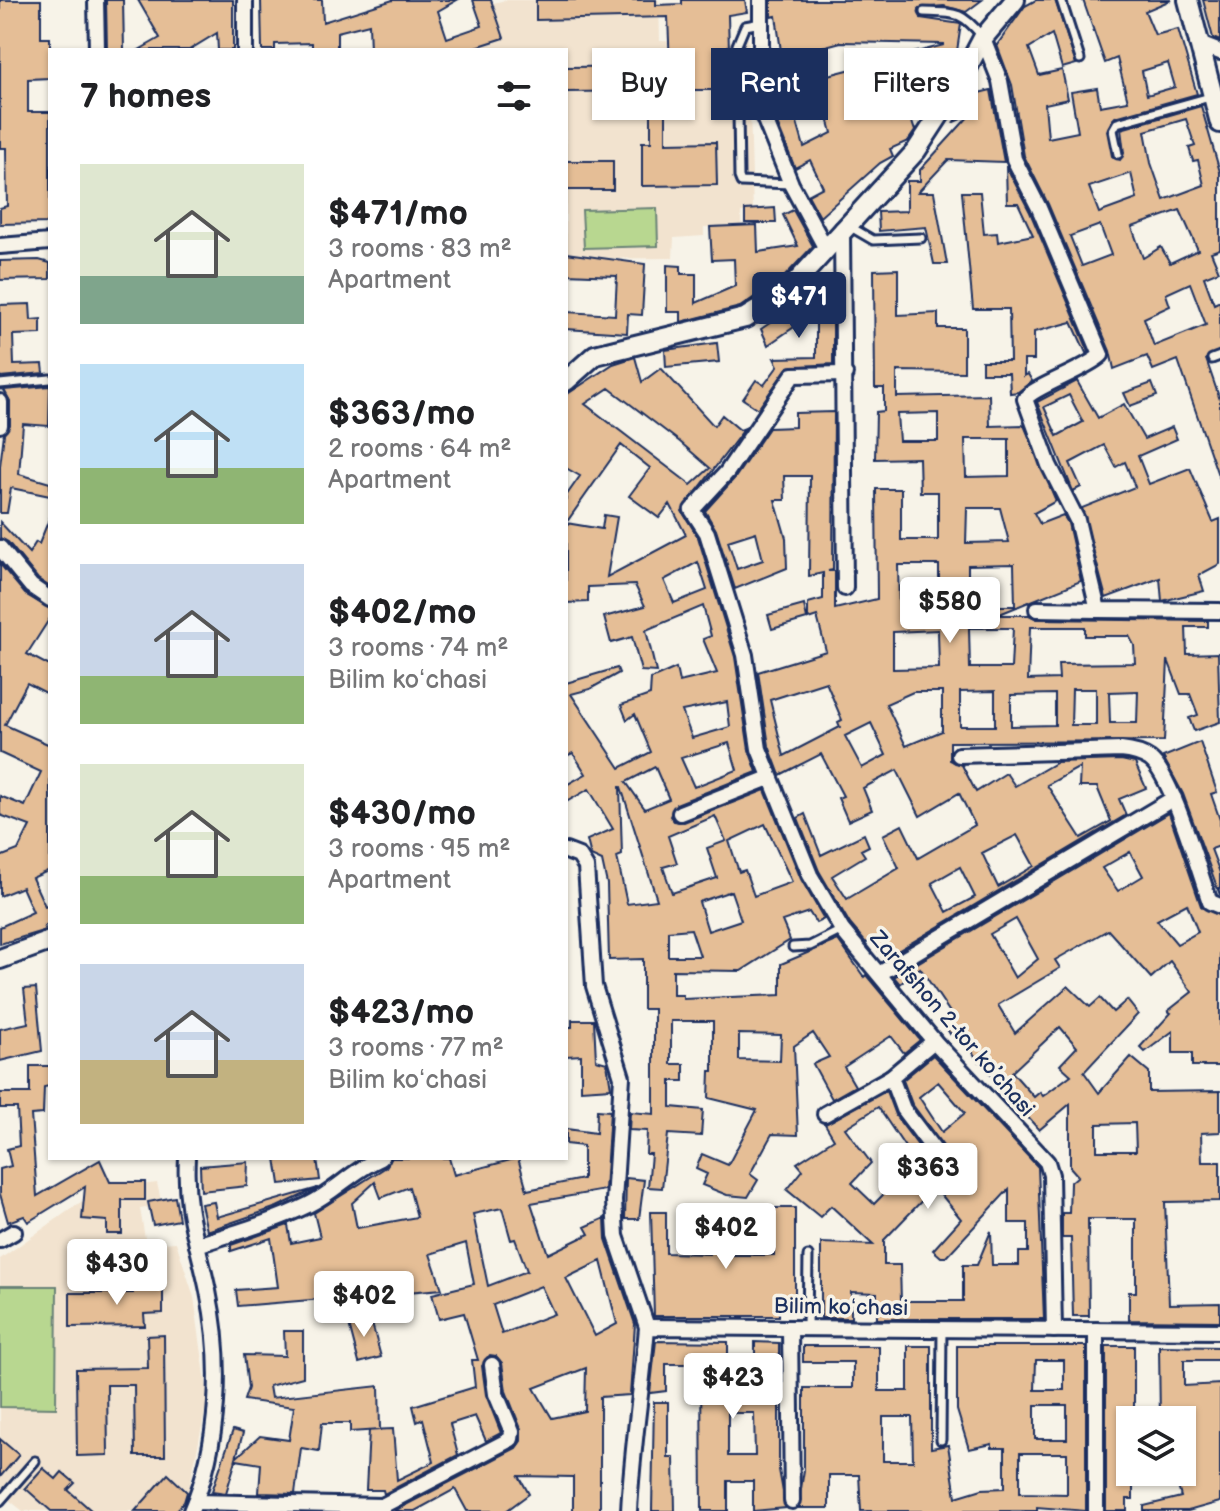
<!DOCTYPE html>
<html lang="en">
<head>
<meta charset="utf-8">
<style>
  body { margin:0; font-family:"Balsamiq Sans",sans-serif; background:#f6f6f6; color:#202124; height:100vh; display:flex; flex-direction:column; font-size:30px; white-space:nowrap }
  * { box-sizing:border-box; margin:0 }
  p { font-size:26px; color:#757577 }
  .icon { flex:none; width:44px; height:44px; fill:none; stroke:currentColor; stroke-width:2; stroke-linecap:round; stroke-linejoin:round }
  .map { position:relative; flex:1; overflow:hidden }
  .side { position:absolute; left:48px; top:48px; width:520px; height:1112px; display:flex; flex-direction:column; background:#fff; border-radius:0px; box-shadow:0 2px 6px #0004 }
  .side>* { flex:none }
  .banner { position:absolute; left:592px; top:48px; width:508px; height:72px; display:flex; gap:16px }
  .fabs { position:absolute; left:1116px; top:1406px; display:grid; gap:16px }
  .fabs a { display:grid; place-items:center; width:80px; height:80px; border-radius:0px; background:#fff; box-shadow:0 2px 6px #0004; font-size:40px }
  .price { position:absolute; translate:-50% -68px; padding:0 18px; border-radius:8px; background:#fff; color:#222; font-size:26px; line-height:52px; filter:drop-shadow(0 2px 4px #0008) }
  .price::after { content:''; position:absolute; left:50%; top:48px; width:24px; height:18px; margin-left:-12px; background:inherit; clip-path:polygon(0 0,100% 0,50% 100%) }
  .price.selected { background:#1b2f5e; color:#fff }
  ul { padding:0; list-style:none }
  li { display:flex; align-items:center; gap:24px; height:200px; padding:0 32px }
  li span { display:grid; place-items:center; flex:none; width:224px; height:160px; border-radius:0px; color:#555 }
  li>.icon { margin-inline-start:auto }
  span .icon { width:96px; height:96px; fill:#fffc; stroke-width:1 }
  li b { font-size:34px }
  h2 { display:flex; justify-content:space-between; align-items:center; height:96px; padding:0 32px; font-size:34px }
  .tag { padding:0 28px; border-radius:0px; background:#fff; box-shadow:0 2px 6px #0004; font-size:28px; line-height:72px }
  .tag.selected { background:#1b2f5e; color:#fff }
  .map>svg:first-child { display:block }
  .built { fill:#f2e3cf }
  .green { fill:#b8d790; stroke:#6a8377; stroke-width:2 }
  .building { fill:#e5be96; stroke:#1b2f5e; stroke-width:2; fill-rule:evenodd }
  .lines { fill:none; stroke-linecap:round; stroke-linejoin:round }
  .service-casing { stroke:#1b2f5e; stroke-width:13 }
  .minor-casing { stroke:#1b2f5e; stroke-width:20 }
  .tertiary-casing { stroke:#1b2f5e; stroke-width:24 }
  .service { stroke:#f7f3e8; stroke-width:7 }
  .minor { stroke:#f7f3e8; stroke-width:14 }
  .tertiary { stroke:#f7f3e8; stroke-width:18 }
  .labels { text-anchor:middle; stroke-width:7; stroke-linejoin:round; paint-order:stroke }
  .street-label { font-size:22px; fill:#1b2f5e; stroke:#f7f3e8 }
</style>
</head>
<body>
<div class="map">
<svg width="1220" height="1511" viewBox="0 0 1220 1511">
  <rect width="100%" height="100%" fill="#f7f3e8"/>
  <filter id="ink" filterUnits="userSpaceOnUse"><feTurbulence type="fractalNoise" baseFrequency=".0125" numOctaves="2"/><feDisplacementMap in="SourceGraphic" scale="16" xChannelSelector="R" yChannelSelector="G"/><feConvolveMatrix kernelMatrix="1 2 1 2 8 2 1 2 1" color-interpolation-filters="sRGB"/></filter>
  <g filter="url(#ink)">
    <g class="built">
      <polygon points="506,0 659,0 660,41 724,43 748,38 753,212 741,212 741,227 704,227 704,236 674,238 673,258 566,259 566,50 468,50 504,38 493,3"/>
      <polygon points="157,1183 162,1205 140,1209 146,1244 176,1242 194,1297 208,1397 188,1494 173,1511 23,1511 0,1493 0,1259 98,1190"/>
    </g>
    <g class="green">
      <polygon points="657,208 658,246 584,248 582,210"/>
      <polygon points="0,1286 57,1286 56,1408 0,1407"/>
    </g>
    <g class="building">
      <polygon points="0,0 41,0 41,38 50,38 50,78 28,79 28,112 50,112 50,223 0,224 0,208 7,206 6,148 0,148"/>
      <polygon points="106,0 123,0 124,50 107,50"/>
      <polygon points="138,0 233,0 233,50 218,50 217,33 189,50 139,50 160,38"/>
      <polygon points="261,0 322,0 323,22 393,0 457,0 438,11 447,38 482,26 473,0 491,0 504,38 467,50 370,50 369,24 337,32 337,50 312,50 312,43 275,44 275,50 262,50"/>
      <polygon points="536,0 656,0 656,5 682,4 682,0 745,0 747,12 728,15 729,51 718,51 718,90 666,90 666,143 716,142 717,185 642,186 642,142 651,142 651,91 566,92 566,67 670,66 668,17 536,20"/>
      <path d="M771,0h211l-16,12 -22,-6 -25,2 2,10 40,6 -5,34 -28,-3 20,23 -5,10 -33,28 5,15 -7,10 -18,8 3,7 -13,7 -60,54 -12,-22 15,-8 -13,-27 -15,8 -20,-50v-9l11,-3 -5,-19 14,-4 -8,-26 -5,1 -6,-42 -5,1zM841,42l103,2v1l-123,32 -7,-28zM825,106l7,27 -28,14 -9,-32z"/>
      <path d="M1036,0h19l21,64 -14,4 -10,-34 -23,14 10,27 23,-5 6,29 -23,5 3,34 30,-6 -7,-40 26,-4 3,18 28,-5 -11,-43 -12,5 -22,-63h88l-26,11 10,24 23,-6 19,65 -82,23 -8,14 5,25 8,4 4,-7 -3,-24 80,-23 19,66v77l-9,3 8,19 -15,6 10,27 6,-3v49l-14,9 14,41v81l-42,-121 -25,10 -6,-14 -33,13 -4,-18 -62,-147 -24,-48 -12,-71 -15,-40 28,-39zM1168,63l7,24 -28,8 -5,-24zM1186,119l9,27 -6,2 4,13 5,-1 6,25 -40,15 -13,-37 -6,-32zM1131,173l6,26 -38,14 -10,-26zM1180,210l18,40 -28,13 -9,-16 -18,11 -11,-31zM1100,225l11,30 -29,11 -12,-30zM1190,283l16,42 -52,21 -10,-28 26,-12 -4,-12z"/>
      <polygon points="1203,0 1220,0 1220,41 1213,38"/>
      <polygon points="991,90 1004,162 948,160 918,192 934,192 947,264 934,264 926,227 879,231 878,212 907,211 907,181 920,181 920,170 970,115 954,122 966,96"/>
      <rect x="566" y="161" width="47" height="29"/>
      <polygon points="1006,166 1030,212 1089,352 1086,353 1072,322 1034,332 1034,360 1024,360 1024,376 1028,374 1032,381 1018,392 1010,393 1009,373 982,373 982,361 1010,361 1009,309 973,309 962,192 980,192 984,234 997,233 998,242 1033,235 1018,203 1007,203"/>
      <polygon points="775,208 776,223 745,223 745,210"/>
      <polygon points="793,210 813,246 784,277 740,307 681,322 681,312 667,312 667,265 681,266 681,274 696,274 696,303 735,286 734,259 712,260 710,227 757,225 758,252 798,246 783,215"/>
      <polygon points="566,253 645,264 642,315 628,314 627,333 566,329 567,312 615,315 617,276 566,274"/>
      <polygon points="39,260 50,263 50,279 0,280 0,261"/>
      <path d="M898,269v46l40,-2v15h26v44l-67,-1v26l92,-2 1,31 34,-1 32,76 -22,12 6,11 23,-9 5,8 13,58 -84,34h32l8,4 171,2v6h-22l1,27 31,-1 2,69 -26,9 -5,-13 9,-3 -8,-21h-9l-13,-34 -4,81 -214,1v18l12,5 14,27 30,-19 9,13 42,-24 64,-2 14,3 11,25 -27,11 7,16 -242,144 -11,-19 -7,3 -16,-19 -31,-53 -21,-53 7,-4 16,41 43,-21 5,12 -8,4 4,6 -33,20 15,23 52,-31 -16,-33 19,-10 16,33 57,-33 -16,-32 -39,23 -23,-46 -34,18 9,22 -24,11 -10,-23 5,-2 -22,-42 -41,21 -11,-29 -11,-74 68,-21 -9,-35 -9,3v-16l15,-4v-26l-14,3 1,-100h-26l1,24h-10l11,38 1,30 -52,21 -19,-59 -11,-19 30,-33 34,-50 26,-1v-14l39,-1 -1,158 -5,1h7v38l42,-10 -1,-110h25v51h37v-48h-18l-1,-34 -44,1 1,-47 8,-1v-23h-9l-1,-118zM938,413v28h-39l-2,-27zM965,439h44v37l-43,1zM967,508h33l9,34 -43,1zM756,532l7,28 -26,9 -9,-28zM1014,564l1,42h-47v-41zM898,565h41v40l-40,2zM1030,627h55v9h44l5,9 1,18 -77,1 1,15 -31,1zM969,628h44l-2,40h-41zM938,630l1,38 -46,1v-37zM826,682l16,38 -4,2 2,5 -56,29 -14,-56zM1072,689h24v36h-25zM995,691v35h-35v-34zM1138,691l-1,32h-27l-1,-31zM913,692h29v39l-36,15 -20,-42zM1055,694v31l-44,1v-31zM871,723l15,32 -24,13 -17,-32zM1080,767l-1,20h18l14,34 -30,17 -34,-53zM1017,835l17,31 -36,21 -16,-34zM960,867l15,30 -28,15 -15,-29z"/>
      <polygon points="826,285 833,292 833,364 788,367 758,409 743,399 756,380 764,385 778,366 774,358 816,357 816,312 768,345 761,329"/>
      <polygon points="30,304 31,320 41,319 41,334 13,335 14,365 43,364 44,373 0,377 0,305"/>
      <polygon points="717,343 719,362 666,367 665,350"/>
      <path d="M635,357l7,25 19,-14 53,58 8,-11 18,15 5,-2 -63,83 16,26 37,120 14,93 8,22 -81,32 -6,12 4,5 10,1 81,-32 36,89 23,40 -8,4 -7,-11 -27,9 8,19 -49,31 -68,-1v25h10v4l98,-4v-31l57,-24 26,37 2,-2 54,65 -16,13 -13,-17 -47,31 11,19 -23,13 -19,-35 16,-7 -16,-24 -19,13 4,89 -26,-1 -22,40 8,6 -10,17 -21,-2 -25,-10 5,-11 -11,-5 6,-15 26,11 29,-55 -48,-12 1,-27h3v-50h-42v43h13v17h-13v26l32,3 -2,26 -33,-2 -6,54 -14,-1 3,-33h-5l1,-23 -18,-1 1,-18 24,2v-105h-11v-50l-34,1 -2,-76 -5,-23 -11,-5 -4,-16 26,-11 -24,-40 -23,13v-17l20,-11 -13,-21 -7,3v-73l51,-15 2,5 -29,16 -19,5 49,74 31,-16 -16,-38 -8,6 -6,-15 29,-10 1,-16 25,-11 3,14 38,-9 -14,-34 8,-3 -8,-30 -57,24 10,42 -15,-1 -9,-34 -21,6 -7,-26 41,-11 -10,-21 -47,2v15l-22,1v-80l36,6 2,-14 13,2 -10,60 79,-42 -16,-31 -11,14 -30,-22 21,-28 -29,-23 -55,78v-27l14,-20 -14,-8v-73l47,-31zM609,388l71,54 30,26 -19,17 -106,-81zM698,562l9,28 -33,13 -10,-23zM727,702l3,25 -38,11 -10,-27zM729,743l8,27 -43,17 -13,-29zM655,767l14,32 -24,10 -19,-27zM620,787h1l36,113 -30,4 -10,-47 5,-2zM715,816l11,25 -19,7 10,30 -45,15 -9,-26 14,-4 -9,-27zM765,824l27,58 -38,14 -9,-26 -6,2 -10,-31zM731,891l10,29 -33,11 -9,-29zM691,929l9,27h-32v-25zM739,1034l42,1 -1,26 -41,-1z"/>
      <path d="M1077,381l21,37 26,-14 20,35 28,-12 5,12 -39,17 11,28 41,-16 23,54 7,-3v45l-21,11 5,16 -42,10 -2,-23 -54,20 -24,-90 53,-21 -10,-25 -9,5 -12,-22 -34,18 11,24 -8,4 -36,-89zM1069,395l14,27 -26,14 -13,-29z"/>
      <polygon points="1152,383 1157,396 1130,406 1124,393"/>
      <polygon points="50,386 49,426 23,424 19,474 50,483 50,496 11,488 7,513 0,513 0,466 4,434 10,425 10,401 4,390"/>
      <polygon points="50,517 50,587 38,579 8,542 0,538 0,522 29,553 36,542 39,544"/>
      <polygon points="0,564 25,594 50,609 50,618 27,654 50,666 50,695 27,683 5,725 50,745 50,870 32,878 45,906 50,904 50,923 44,926 46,930 0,944 0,927 33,912 22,887 0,896 0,857 18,850 30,826 0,815 0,796 25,806 41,772 0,753"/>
      <polygon points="804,605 807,619 772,629 768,615"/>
      <polygon points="1200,742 1217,792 1211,794 1220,820 1220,846 1211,849 1220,873 1220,895 1183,794 1163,757"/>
      <path d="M1169,813l32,93 19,10v150h-28v-13h-19v-22l-28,21 -5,-5 31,-34 -3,-2 24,-19 -22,-31 -19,17 -43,-48 -53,30 5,8 -62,37 17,28 53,-47 22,21 10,-9 13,14 14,-12 11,14 -54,58 15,21 32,-36 18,15v20l71,-1v41l-19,1 1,29h18v39l-55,1 4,102 51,-1v18l-91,-1v-28h7v-73h-48l1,97h-16l-2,-78h-9v-25h7l1,-30 8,-7 -8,-9v-63l-31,26 -63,-72 -17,-30 -9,6 -8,-14 9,-6 -31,-46 -20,16 -6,-7zM1130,852l13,24 -25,15 -16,-23zM1187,904l11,28 -21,12 -20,-24zM1016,919l22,40 -23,19 -25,-44zM1060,1027l17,20 -17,18 11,10 -28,21 -3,-4 -6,5 -22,-25zM1135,1123l1,28h-39v-27z"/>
      <polygon points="36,988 42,1051 0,1061 0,1029 28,1023 24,989"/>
      <polygon points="572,1020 594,1020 596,1060 607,1063 611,1088 581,1090 581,1055 566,1056 566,1027 572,1027"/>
      <path d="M933,1055l105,112 6,152h-167v-26l-26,-1v26h-30v-75l52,2 -42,-39 -11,11 -33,-27 16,-20 -6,-7 37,-24 -9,-15 61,-33 9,24 52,69 8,4 7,-3 1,-12 -51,-69 -9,-24zM938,1082l27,31 -23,19 -23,-35zM878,1107l37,55 -41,42 -22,-21 19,-20 -26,-35zM935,1187l26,32 -28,31 8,7h5l63,-68v34h19v29h-9v13h-27l-1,-34 -14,34h-14v36h-62l-1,-36h-16v-25z"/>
      <polygon points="30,1066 50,1066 50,1086 44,1087 43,1114 31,1115 37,1196 100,1160 110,1182 145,1182 145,1200 122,1200 122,1234 107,1234 107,1221 82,1219 85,1187 28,1222 24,1216 8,1222 0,1194 0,1169 11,1166 7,1149 19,1146 17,1108 0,1108 0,1093 30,1093"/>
      <path d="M597,1110l13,1 -5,79 -74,13 17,51 41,-20 -4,-7 20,-9 1,21 29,85 -5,71 -30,2v114h-27v-34l-54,-1 10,18 -23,17h-39l-12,-22 -40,22h-21l122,-63 5,-7v-12l-15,-38 -4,-28 -6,-7 -6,-1 -8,11 4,29 15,38 -15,8 -11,-25 -25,8 8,31 -74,39 -1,-4h-17l3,-60 24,-1 4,51 37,-18 -11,-43 -6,3 -4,-16 62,-19 -3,-27h6l-14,-47 -25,6 -7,-25 42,-10 -8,-41 -36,11 12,35 -204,17 -2,-16 42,-3 -7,-49 -40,13v-6l57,-20 3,18 29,-6 -6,-24 72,-46 5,-9h58l5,17 64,-17 9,32 56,-11v-33l-17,-2v-15l30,4zM375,1182l6,16 28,-11 8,30 -60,11 -5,-25zM502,1208l9,32 4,-1 12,32 -39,15 -15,-72zM601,1261l16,63 -22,12 -29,-58zM541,1286l13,28 -52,20 -9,-29zM586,1368l-1,43 -33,7 -18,-30z"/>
      <polygon points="276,1158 317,1158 320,1180 280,1184"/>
      <polygon points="248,1162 247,1186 201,1191 200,1166"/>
      <polygon points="626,1178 644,1180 639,1219 625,1219"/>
      <polygon points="318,1188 277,1207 207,1231 201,1204 214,1202 217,1217"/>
      <polygon points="175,1197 179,1220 153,1225 148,1202"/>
      <polygon points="744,1208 795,1208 795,1305 779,1305 779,1316 654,1316 651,1212 666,1212 666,1253 709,1254 709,1223 724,1223 724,1255 774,1255 774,1226 727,1225 728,1212 744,1212"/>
      <polygon points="113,1246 114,1265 86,1267 85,1248"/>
      <polygon points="163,1282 163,1313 144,1314 145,1326 70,1327 70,1293 133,1293 133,1283"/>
      <polygon points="370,1316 381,1357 359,1363 348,1321"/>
      <polygon points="284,1331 303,1331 303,1377 269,1386 271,1398 379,1386 380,1430 350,1432 350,1423 322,1423 319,1451 301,1448 295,1494 259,1493 261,1464 236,1460 226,1493 212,1491 233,1430 243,1433 236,1458 260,1436 289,1440 294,1407 244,1400 248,1388 244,1355 285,1356"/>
      <polygon points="164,1335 165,1456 135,1456 134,1385 107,1385 108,1455 77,1456 76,1369 148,1368 147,1336"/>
      <path d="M656,1341l72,1v45h27v-45l24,1v127l7,38 -33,3v-30h-25v30h-26l-1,-147h-35v27l-16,2zM728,1413h26l1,43h-27z"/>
      <path d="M803,1346h76v45h29v-45h23v102l17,-3 8,52 26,-8 23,-1v-40h-13v-4l-23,5 -12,-39v-64h129v165l-49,-4v4h-176l-2,-36h-30v33h-31l6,-38v-82h49v-26h-50zM1036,1360h28v30h-29zM1035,1405h32v34h-32zM883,1417h29l1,44h-30zM1020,1453h47v41l-47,-1z"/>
      <polygon points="1106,1346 1134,1346 1134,1414 1127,1414 1127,1431 1124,1431 1124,1468 1133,1472 1133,1499 1127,1499 1127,1511 1106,1511"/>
      <polygon points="1159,1346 1220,1347 1220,1360 1184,1360 1184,1386 1220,1384 1220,1502 1188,1511 1144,1511 1144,1506 1181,1497 1174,1472 1182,1472 1182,1420 1160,1420"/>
      <polygon points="654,1402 668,1402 668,1457 674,1457 675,1511 652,1511"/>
      <polygon points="0,1439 19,1455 0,1477"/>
      <polygon points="43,1468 56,1479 62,1472 75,1483 68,1490 92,1511 51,1511 25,1488"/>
      <polygon points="168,1474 187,1492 184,1502 176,1511 135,1511"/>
    </g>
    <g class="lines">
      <g class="service-casing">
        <g id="service">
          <polyline points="1061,0 1080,59"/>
          <path d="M924,12c32,1 37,-1 58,24"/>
          <polyline points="761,23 745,26 737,45 739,177 741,182 791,184"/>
          <polyline points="1118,154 1113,130 1117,123 1210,97"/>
          <polyline points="849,226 873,240 921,238"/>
          <polyline points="1212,359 1220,356"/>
          <polyline points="0,384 50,379"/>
          <polyline points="793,947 810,946 842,930"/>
          <polyline points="807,1327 808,1256"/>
          <polyline points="941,1440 942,1329"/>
          <polyline points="0,1501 35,1461"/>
        </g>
      </g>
      <g class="minor-casing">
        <g id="minor">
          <polyline points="96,0 97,50"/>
          <polyline points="245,0 245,50"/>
          <polyline points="761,0 761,110 791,184 826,249"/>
          <path d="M983,38l17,43 14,78 25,49 62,147c-16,15 -68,32 -76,44l24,66 28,55 21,90 122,1"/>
          <polyline points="1197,43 1220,52"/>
          <polyline points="842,229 845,588"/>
          <polyline points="0,246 50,242"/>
          <polyline points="845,374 793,375 727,472 692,510 707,533 745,655 759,749 810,875 842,930 934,1041 1047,1162 1051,1175 1054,1330"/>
          <polyline points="0,402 0,425"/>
          <polyline points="0,548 31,586 50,599"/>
          <polyline points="1037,609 1098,610"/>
          <path d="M959,755l162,-5c10,1 20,3 29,9 22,16 49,113 60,143l10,4"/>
          <polyline points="680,813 769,778"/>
          <polyline points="566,851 579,856 586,867 594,986 622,1077 614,1201 616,1236 647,1327"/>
          <polyline points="879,974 1174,798"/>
          <polyline points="934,1041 891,1077 903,1109 955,1178"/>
          <polyline points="825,1114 891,1077"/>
          <path d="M187,1158c-3,53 11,84 21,133 15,71 12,153 -17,220"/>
          <polyline points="0,1240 14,1232"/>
          <path d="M197,1245c37,-12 76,-23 111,-40 27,-13 45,-35 73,-47"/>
          <polyline points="790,1328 792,1501"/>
          <polyline points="195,1502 382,1506 511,1439 512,1432 496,1394 492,1365"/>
          <path d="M629,1511c3,-63 13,-122 18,-184l573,4"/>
          <polyline points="1096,1511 1096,1330"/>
        </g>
      </g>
      <g class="tertiary-casing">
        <g id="tertiary">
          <polyline points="1188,0 1220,123"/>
          <polyline points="566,381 595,355 745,318 787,292 916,151 955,91 983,38 1015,0"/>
          <polyline points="0,959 50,941"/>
        </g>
      </g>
      <use href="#service" class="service"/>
      <use href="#minor" class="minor"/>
      <use href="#tertiary" class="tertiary"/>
    </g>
  </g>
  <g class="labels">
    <g class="street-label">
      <text transform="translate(953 1023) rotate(49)" y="8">Zarafshon 2-tor koʼchasi</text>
      <text transform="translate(841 1306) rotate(1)" y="8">Bilim koʻchasi</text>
    </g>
  </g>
</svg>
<div class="fabs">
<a><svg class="icon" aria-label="layers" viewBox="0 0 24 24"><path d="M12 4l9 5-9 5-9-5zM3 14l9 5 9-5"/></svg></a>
</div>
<b class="price selected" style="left:799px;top:340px">$471</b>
<b class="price" style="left:950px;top:645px">$580</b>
<b class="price" style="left:928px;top:1211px">$363</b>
<b class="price" style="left:726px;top:1271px">$402</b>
<b class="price" style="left:117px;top:1307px">$430</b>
<b class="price" style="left:364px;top:1339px">$402</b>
<b class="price" style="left:733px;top:1421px">$423</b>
<div class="banner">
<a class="tag">Buy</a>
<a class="tag selected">Rent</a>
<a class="tag">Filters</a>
</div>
<section class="side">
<h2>7 homes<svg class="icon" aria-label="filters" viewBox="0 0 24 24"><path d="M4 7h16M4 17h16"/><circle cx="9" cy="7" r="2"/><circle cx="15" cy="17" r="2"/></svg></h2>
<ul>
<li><span style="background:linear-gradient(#dfe7d0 70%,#7fa58c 0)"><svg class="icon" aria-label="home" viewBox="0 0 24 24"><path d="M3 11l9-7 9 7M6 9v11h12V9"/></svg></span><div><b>$471/mo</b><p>3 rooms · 83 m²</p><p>Apartment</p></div></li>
<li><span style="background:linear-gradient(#bfe0f5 65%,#8fb573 0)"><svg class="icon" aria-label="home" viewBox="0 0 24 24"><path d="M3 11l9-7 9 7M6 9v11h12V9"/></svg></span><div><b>$363/mo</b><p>2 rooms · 64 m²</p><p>Apartment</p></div></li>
<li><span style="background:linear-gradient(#c9d6e8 70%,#8fb573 0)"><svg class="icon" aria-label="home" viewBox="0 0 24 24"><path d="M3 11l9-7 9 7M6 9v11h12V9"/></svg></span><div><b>$402/mo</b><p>3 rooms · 74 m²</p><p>Bilim koʻchasi</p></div></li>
<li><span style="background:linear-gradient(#dfe7d0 70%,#8fb573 0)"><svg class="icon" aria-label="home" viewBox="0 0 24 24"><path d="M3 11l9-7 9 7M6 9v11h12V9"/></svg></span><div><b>$430/mo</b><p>3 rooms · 95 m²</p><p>Apartment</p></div></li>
<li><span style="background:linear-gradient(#c9d6e8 60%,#c2b280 0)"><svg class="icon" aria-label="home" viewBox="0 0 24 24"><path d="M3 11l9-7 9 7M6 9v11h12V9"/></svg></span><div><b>$423/mo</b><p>3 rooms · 77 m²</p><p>Bilim koʻchasi</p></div></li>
</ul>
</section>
</div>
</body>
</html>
